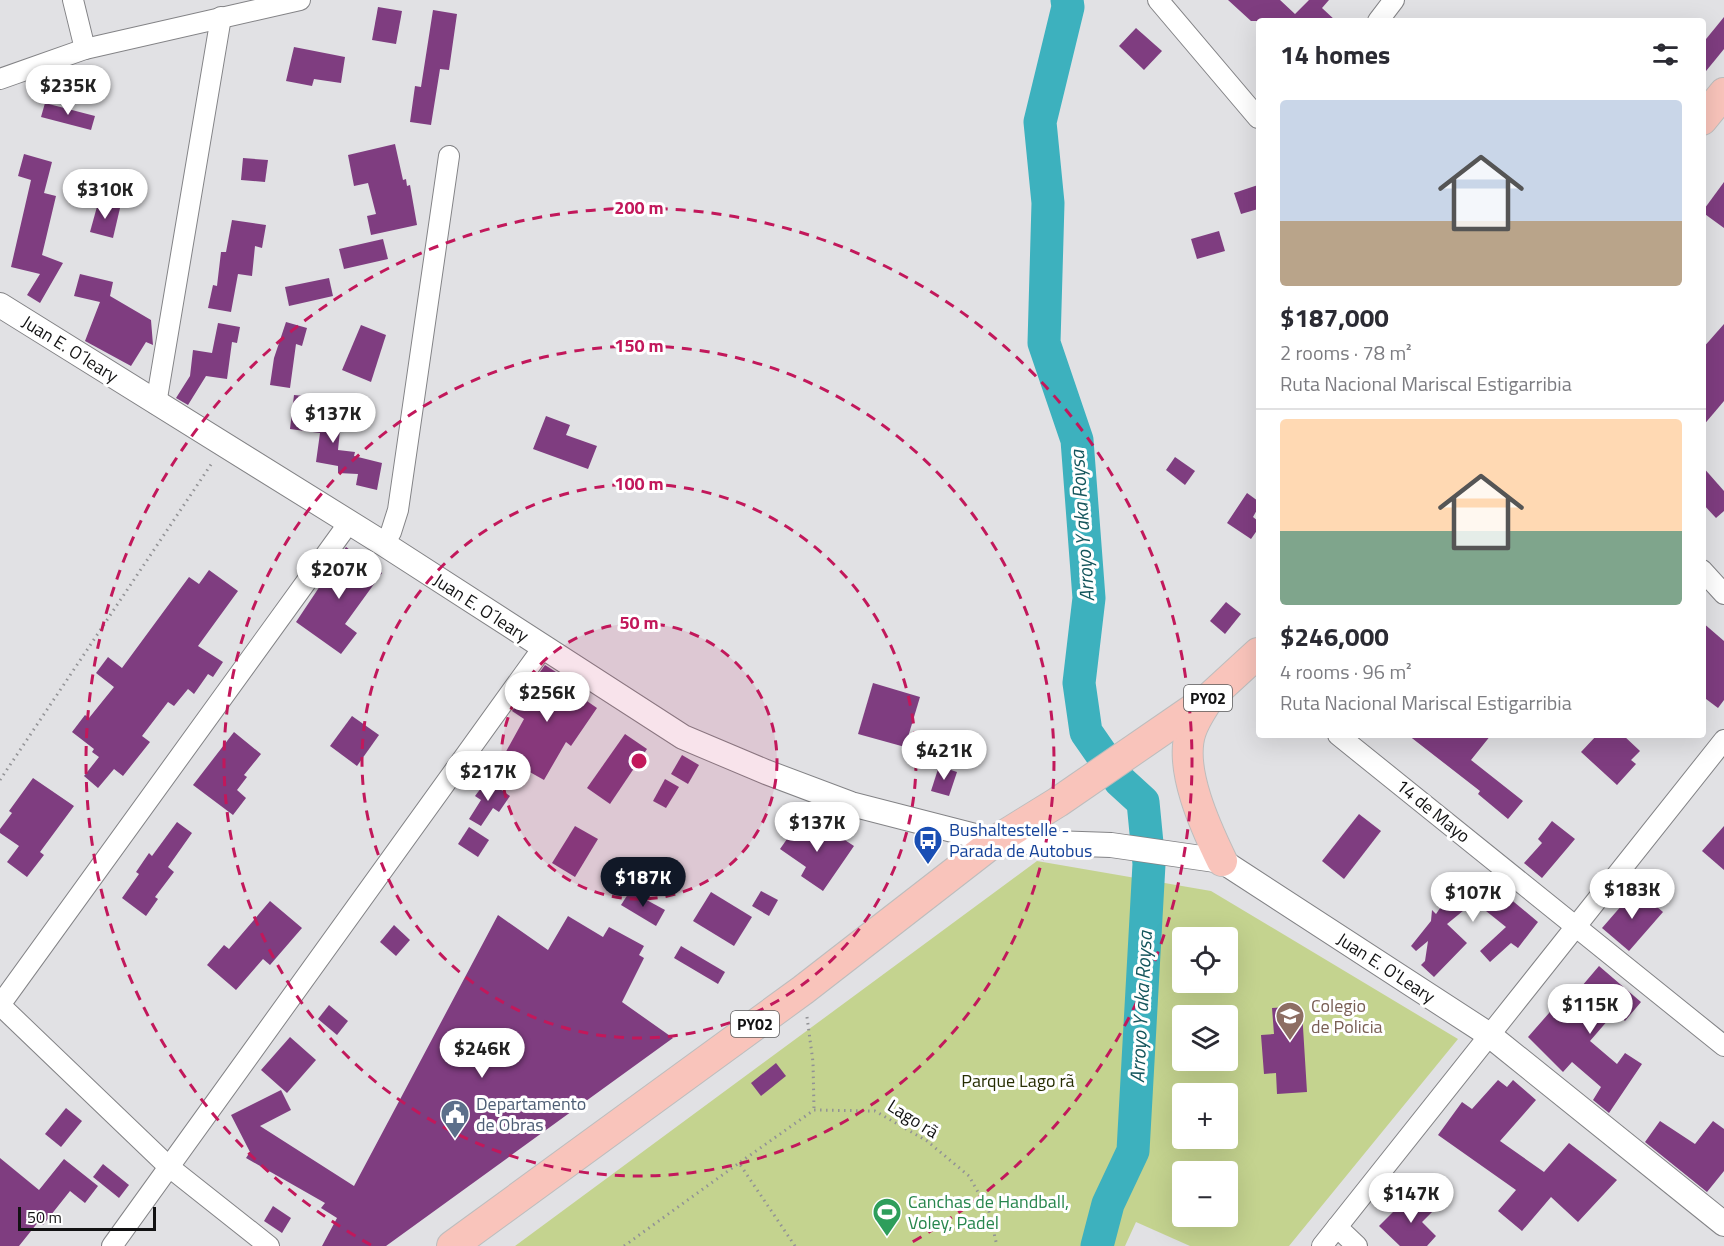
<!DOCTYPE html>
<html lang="en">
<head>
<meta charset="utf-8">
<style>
  body { margin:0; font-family:"Titillium Web",sans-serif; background:#f7f7f7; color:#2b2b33; height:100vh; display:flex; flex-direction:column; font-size:22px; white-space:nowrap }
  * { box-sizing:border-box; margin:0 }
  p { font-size:20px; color:#7c7c81 }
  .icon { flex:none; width:33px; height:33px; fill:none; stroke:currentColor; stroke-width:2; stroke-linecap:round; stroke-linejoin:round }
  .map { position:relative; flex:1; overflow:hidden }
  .side { position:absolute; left:1256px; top:18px; width:450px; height:720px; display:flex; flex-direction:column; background:#fff; border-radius:6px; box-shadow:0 6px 24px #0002 }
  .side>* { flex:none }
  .fabs { position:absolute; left:1172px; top:927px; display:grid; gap:12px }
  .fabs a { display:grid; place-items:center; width:66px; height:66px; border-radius:6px; background:#fff; box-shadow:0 6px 24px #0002; font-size:30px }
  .scale { position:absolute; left:18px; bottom:15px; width:138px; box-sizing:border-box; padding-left:6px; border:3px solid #121213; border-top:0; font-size:16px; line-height:21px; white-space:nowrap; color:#121213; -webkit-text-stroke:4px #fff; paint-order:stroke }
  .price { position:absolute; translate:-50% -51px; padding:0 14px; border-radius:21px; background:#fff; color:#222; font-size:20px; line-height:39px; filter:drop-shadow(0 2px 3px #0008) }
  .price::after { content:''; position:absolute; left:50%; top:36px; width:18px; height:14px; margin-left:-9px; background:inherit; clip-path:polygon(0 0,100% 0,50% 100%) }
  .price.active { background:#111827; color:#fff }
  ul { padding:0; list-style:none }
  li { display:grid; align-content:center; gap:12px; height:318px; padding:0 24px }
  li+li { border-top:2px solid #e1e1e2 }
  li span { display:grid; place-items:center; height:186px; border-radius:6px; color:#555 }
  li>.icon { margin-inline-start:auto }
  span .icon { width:108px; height:108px; fill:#fffc; stroke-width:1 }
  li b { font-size:26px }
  h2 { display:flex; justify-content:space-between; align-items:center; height:72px; padding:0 24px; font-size:26px }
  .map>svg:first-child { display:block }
  .green { fill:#c4d38f; fill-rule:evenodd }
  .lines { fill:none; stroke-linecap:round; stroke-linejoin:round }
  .river { stroke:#3db1be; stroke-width:33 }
  .building { fill:#7f3d80 }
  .minor-casing { stroke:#838386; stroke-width:22 }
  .tertiary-casing { stroke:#838386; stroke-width:26 }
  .primary-casing { stroke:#bdbdbd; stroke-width:32 }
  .path { stroke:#929295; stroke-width:3; stroke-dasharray:1.5 4.5; stroke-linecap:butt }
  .minor { stroke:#fff; stroke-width:20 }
  .tertiary { stroke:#fff; stroke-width:24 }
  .primary { stroke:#f9c4bb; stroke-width:30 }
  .ring { fill:none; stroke:#c2185b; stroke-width:3; stroke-dasharray:10 8 }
  .labels { text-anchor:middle; stroke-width:6; stroke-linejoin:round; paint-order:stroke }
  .shield { fill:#fff; stroke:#59595a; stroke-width:1.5 }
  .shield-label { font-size:16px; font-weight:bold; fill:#121213 }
  .street-label { font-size:18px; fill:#121213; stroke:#fff }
  .transit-label { font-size:18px; fill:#164399; stroke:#fff; text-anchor:start }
  .education-label { font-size:18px; fill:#785e54; stroke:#fff; text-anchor:start }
  .park-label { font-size:18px; fill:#272e03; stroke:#fff }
  .service-label { font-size:18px; fill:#4e5e75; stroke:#fff; text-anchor:start }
  .leisure-label { font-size:18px; fill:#27864d; stroke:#fff; text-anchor:start }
  .water-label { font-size:20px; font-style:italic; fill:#14555c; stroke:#fff }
  .centre { fill:#c2185b; stroke:#fff; stroke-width:3 }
  .ring-label { font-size:18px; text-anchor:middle; font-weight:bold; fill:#c2185b; stroke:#fff; stroke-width:6; stroke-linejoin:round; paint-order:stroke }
</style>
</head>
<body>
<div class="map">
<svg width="1724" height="1246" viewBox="0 0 1724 1246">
  <rect width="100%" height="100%" fill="#e1e1e4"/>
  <path class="green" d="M1037,861l174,30 247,148 -169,207h-99l-54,-24 -11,24h-610zM1182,938h45v44h-45zM1182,1016h45v44h-45zM1182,1094h45v44h-45zM1182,1172h45v44h-45z"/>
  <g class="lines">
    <polyline class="river" points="1067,0 1068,7 1040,122 1048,203 1044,343 1077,440 1089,598 1079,683 1086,732 1120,781 1143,802 1149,864 1133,1151 1108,1204 1097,1246"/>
  </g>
  <g class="building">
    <polygon points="1228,0 1280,0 1295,14 1309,0 1329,0 1322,8 1336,21 1251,21"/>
    <polygon points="378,7 402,11 396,44 372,40"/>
    <polygon points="433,10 457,14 449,70 440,69 431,125 410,122 415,86 421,87"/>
    <polygon points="1724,17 1724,49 1702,76 1702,44"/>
    <polygon points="1136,28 1162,51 1144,70 1119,46"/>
    <polygon points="294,47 345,57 341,83 314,79 312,86 286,81"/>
    <polygon points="45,103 95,116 91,130 41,117"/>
    <polygon points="395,144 403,180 406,179 407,186 410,185 417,225 371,235 367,216 376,214 368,183 354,186 348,155"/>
    <polygon points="24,154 52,162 44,193 56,196 42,255 63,263 40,303 27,295 40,274 11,267 31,180 18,176"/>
    <polygon points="243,158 268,160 265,182 241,180"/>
    <polygon points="1724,182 1724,228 1702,212"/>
    <polygon points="1258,185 1258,209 1241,214 1234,193"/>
    <polygon points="98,203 120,208 113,238 90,232"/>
    <polygon points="232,220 266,225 262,248 255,246 252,276 238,274 231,312 208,308 213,285 217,286 221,252 226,252"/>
    <polygon points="1219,231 1225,251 1197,259 1191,239"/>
    <polygon points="383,239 388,259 344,269 339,249"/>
    <polygon points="80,274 113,282 110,296 151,320 153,345 146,342 131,366 85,341 100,302 74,296"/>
    <polygon points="329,278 333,296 289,306 285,287"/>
    <polygon points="286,322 307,328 302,346 296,344 290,388 270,385 274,358"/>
    <polygon points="218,323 240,327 237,343 232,342 227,379 206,376 188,405 176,398 190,376 193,350 212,353"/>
    <polygon points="1724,324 1724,401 1702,427 1702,349"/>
    <polygon points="361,325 386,335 371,382 342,370"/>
    <polygon points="294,395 316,397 313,417 341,420 338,450 355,452 354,456 382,463 377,490 356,485 358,474 338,473 338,466 316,462 320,433 290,429"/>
    <polygon points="546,416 570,425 566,435 597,446 588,469 533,449"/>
    <polygon points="1175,457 1195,471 1185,485 1166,470"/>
    <polygon points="1702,466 1724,491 1724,511 1716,518 1702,503"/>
    <polygon points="1247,493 1258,501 1258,508 1253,517 1258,521 1258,529 1251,539 1227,523"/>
    <polygon points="346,547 382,573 345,624 357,633 341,654 296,622"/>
    <polygon points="209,570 238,591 198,646 223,662 213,677 208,674 194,694 188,689 174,706 168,702 142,736 150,742 123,776 114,769 98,788 84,776 99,757 92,752 94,749 72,732 85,715 89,718 114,687 96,673 108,657 122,668 189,577 199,584"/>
    <polygon points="1226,602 1241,614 1225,634 1210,621"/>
    <polygon points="1702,622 1724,641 1724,700 1718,708 1702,696"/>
    <polygon points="545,665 559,674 555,679 597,708 571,746 566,742 544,780 503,757 524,719 512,711"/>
    <polygon points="873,683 920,697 905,747 858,734"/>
    <polygon points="352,716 379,735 357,766 330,746"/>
    <polygon points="234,732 261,754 244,775 247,777 237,790 246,798 233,815 193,785"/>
    <polygon points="625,734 647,749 610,804 587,788"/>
    <polygon points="1408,735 1491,735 1471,760 1523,801 1508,819 1478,794 1480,791"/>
    <polygon points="1597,735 1623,735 1640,751 1631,760 1636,764 1617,785 1581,752"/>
    <polygon points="682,755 699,765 688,784 671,774"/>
    <polygon points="939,766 957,772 949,796 931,791"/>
    <polygon points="33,778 74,806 40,852 44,855 27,877 7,862 19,846 0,833 0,829 12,813 9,811"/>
    <polygon points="665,779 679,787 666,808 653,801"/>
    <polygon points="487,780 510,796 499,812 493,808 481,826 469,819 481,800 475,796"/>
    <polygon points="1359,814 1381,831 1344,879 1322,861"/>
    <polygon points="801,819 827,837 831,831 854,846 823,891 801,876 806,867 780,849"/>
    <polygon points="1552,821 1575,839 1542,878 1524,863 1542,843 1538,839"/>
    <polygon points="177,822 192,833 168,867 174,872 155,897 158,899 146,916 122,898 139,874 136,872 149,853 152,856"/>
    <polygon points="575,826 598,839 575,877 552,863"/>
    <polygon points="1724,826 1724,870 1702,851"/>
    <polygon points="469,827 489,840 478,857 458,844"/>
    <polygon points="1478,872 1538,922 1518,948 1511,943 1490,962 1480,951 1506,927 1481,907 1477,912 1469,906 1447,924 1467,943 1434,977 1421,965 1425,961 1428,941 1416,951 1411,946 1431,921 1432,910 1436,914 1462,876 1470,882"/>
    <polygon points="1636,889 1663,912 1629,951 1602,928"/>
    <polygon points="630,891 665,910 656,926 621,905"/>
    <polygon points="761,891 778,900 769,916 752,906"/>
    <polygon points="711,892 752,917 734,946 693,921"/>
    <polygon points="270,901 302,928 270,965 263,959 236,990 207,965 224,945 229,949"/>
    <polygon points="498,915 548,950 568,916 603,937 609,927 644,946 639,955 644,958 622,1002 673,1038 386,1246 322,1246 337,1218 321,1208 325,1203 246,1158 250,1152 231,1115 281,1090 291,1110 260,1126 354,1186"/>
    <polygon points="394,925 410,940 396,956 380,942"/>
    <polygon points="681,946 725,972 718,984 674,958"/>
    <polygon points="1599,966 1641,1002 1625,1021 1615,1012 1590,1041 1617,1064 1625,1053 1642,1064 1609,1113 1593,1100 1601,1087 1572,1062 1563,1072 1528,1037 1564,996 1570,1000"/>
    <polygon points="329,1005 348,1021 337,1035 318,1019"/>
    <polygon points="1287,1007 1288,1012 1302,1011 1307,1092 1277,1094 1276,1073 1264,1074 1261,1035 1274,1034 1272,1008"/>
    <polygon points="290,1037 316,1060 287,1093 261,1070"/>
    <polygon points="776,1063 786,1076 761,1096 751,1083"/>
    <polygon points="1498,1080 1507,1087 1513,1080 1536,1100 1500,1141 1544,1172 1569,1143 1617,1180 1578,1222 1551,1197 1522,1231 1498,1211 1516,1190 1438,1135 1462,1102 1472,1109"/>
    <polygon points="66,1108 82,1121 61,1147 45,1134"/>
    <polygon points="1660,1121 1695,1144 1713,1121 1724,1129 1724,1171 1707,1192 1645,1142"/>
    <polygon points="0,1158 39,1190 64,1159 98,1186 85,1203 70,1191 43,1225 39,1221 19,1246 0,1246"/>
    <polygon points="103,1164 129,1185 119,1198 93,1177"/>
    <polygon points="1425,1194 1437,1207 1422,1222 1436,1236 1427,1246 1400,1246 1379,1226 1402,1203 1409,1210"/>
    <polygon points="273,1206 291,1218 282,1233 264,1221"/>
  </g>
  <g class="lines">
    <g class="minor-casing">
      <g id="minor">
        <polyline points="73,0 85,49"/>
        <polyline points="1158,0 1258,118"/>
        <polyline points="1378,21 1394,0"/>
        <polyline points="0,79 85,49 300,0"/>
        <polyline points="156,404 221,17"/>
        <polyline points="384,544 391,532 398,510 449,156"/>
        <polyline points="1702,570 1724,594"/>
        <polyline points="1338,735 1724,1046"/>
        <polyline points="0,1005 348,524"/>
        <polyline points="0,1005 168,1166 269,1246"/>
        <polyline points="1337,1227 1357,1246"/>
        <polyline points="112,1246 542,649"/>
        <polyline points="1322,1246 1724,740"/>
      </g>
    </g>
    <g class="tertiary-casing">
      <polyline id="tertiary" points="0,305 384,544 683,737 766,772 851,804 995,841 1111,845 1222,861 1488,1034 1724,1224"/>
    </g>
    <g class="primary-casing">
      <g id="primary">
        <polyline points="1702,120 1724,93"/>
        <path d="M1209,698c-6,10 -14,21 -18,33 -13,37 15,97 31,130"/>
        <polyline points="452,1246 803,990 995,841 1058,802 1209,698 1258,653"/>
      </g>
    </g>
    <g class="path">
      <polyline points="0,780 212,463"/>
      <polyline points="807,1017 813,1062 814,1110"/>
      <polyline points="624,1246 739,1163"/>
      <polyline points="795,1246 739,1163 814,1110 875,1111 927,1141 969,1176 989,1212 997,1246"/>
    </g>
    <use href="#minor" class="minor"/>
    <use href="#tertiary" class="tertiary"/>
    <use href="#primary" class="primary"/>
  </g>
  <circle cx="639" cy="761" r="138" fill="#c2185b" fill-opacity=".12"/>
  <g class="ring">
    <circle cx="639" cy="761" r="138"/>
    <circle cx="639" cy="761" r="277"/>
    <circle cx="639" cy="761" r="415"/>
    <path d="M371 1245A553 553 0 1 1 907 1245"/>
  </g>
  <defs>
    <g id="bus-pin" transform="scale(1.5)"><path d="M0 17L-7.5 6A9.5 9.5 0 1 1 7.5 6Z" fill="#1a4fb4" stroke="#fff"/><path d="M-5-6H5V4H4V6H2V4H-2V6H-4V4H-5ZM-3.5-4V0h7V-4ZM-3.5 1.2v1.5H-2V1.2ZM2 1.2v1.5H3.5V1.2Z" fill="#fff"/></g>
    <g id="school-pin" transform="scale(1.5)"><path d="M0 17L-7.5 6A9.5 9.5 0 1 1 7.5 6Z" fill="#8d6e63" stroke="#fff"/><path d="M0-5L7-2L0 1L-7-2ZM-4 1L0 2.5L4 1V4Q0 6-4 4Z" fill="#fff"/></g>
    <g id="civic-pin" transform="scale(1.5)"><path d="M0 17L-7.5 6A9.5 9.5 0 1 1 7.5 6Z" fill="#5c6f8a" stroke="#fff"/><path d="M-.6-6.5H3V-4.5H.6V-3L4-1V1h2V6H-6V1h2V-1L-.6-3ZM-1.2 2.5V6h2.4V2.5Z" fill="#fff"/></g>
    <g id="stadium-pin" transform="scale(1.5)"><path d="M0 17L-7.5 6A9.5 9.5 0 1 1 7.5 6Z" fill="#2e9e5b" stroke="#fff"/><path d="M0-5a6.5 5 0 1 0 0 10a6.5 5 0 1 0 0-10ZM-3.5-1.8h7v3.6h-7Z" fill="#fff"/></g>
  </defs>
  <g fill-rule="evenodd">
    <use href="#bus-pin" x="928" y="840"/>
    <use href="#school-pin" x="1290" y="1016"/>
    <use href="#civic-pin" x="455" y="1114"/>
    <use href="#stadium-pin" x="887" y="1212"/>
  </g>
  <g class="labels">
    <g class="shield">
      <rect x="1184" y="685" width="48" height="26" rx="4.5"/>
      <rect x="731" y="1011" width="48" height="26" rx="4.5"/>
    </g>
    <g class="shield-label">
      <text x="1208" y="704">PY02</text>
      <text x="755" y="1030">PY02</text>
    </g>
    <g class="street-label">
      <text transform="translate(70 349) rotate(32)" y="6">Juan E. O´leary</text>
      <text transform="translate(481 608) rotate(33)" y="6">Juan E. O´leary</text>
      <text transform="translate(1433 811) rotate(39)" y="6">14 de Mayo</text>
      <text transform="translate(1386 968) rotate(33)" y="6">Juan E. O'Leary</text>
      <text transform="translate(913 1119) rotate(32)" y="6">Lago rã</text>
    </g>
    <g class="transit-label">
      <text x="949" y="836">Bushaltestelle -<tspan x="949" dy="21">Parada de Autobus</tspan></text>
    </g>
    <g class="education-label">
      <text x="1311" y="1012">Colegio<tspan x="1311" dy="21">de Policia</tspan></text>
    </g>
    <g class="park-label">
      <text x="1018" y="1087">Parque Lago rã</text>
    </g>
    <g class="service-label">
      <text x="476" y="1110">Departamento<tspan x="476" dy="21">de Obras</tspan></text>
    </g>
    <g class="leisure-label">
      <text x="908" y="1208">Canchas de Handball,<tspan x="908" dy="21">Voley, Padel</tspan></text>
    </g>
    <g class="water-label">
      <text transform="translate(1082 526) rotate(-94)" y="7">Arroyo Y aka Roysa</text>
      <text transform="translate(1141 1007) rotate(-87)" y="7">Arroyo Y aka Roysa</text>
    </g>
  </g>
  <circle cx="639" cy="761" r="9" class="centre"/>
  <g class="ring-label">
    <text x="639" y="214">200 m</text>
    <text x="639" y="352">150 m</text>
    <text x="639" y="490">100 m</text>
    <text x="639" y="629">50 m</text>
  </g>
</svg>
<div class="fabs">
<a><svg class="icon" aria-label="locate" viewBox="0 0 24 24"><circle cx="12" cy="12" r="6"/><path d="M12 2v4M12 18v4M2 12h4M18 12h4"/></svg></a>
<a><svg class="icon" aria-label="layers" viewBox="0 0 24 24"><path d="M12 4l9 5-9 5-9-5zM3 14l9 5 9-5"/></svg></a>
<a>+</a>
<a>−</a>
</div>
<div class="scale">50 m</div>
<b class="price" style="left:68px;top:116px">$235K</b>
<b class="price" style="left:105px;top:220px">$310K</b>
<b class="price" style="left:333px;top:444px">$137K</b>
<b class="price" style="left:339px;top:600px">$207K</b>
<b class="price" style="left:547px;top:723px">$256K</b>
<b class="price" style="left:944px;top:781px">$421K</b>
<b class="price" style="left:488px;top:802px">$217K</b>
<b class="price" style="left:817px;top:853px">$137K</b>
<b class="price active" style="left:643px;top:908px">$187K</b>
<b class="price" style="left:1632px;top:920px">$183K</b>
<b class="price" style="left:1473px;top:923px">$107K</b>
<b class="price" style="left:1590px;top:1035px">$115K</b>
<b class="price" style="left:482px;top:1079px">$246K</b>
<b class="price" style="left:1411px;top:1224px">$147K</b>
<section class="side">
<h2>14 homes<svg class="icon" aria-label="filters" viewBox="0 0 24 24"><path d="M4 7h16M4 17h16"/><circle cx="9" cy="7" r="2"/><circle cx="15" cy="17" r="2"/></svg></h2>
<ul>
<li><span style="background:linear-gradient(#c9d6e8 65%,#b9a48a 0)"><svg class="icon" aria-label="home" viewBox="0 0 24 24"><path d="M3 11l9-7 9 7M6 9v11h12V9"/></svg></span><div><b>$187,000</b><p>2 rooms · 78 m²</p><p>Ruta Nacional Mariscal Estigarribia</p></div></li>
<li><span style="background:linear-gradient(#ffd9b3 60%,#7fa58c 0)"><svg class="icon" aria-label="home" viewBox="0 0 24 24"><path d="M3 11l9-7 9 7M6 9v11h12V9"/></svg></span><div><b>$246,000</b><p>4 rooms · 96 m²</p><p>Ruta Nacional Mariscal Estigarribia</p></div></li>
</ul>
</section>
</div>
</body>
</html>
